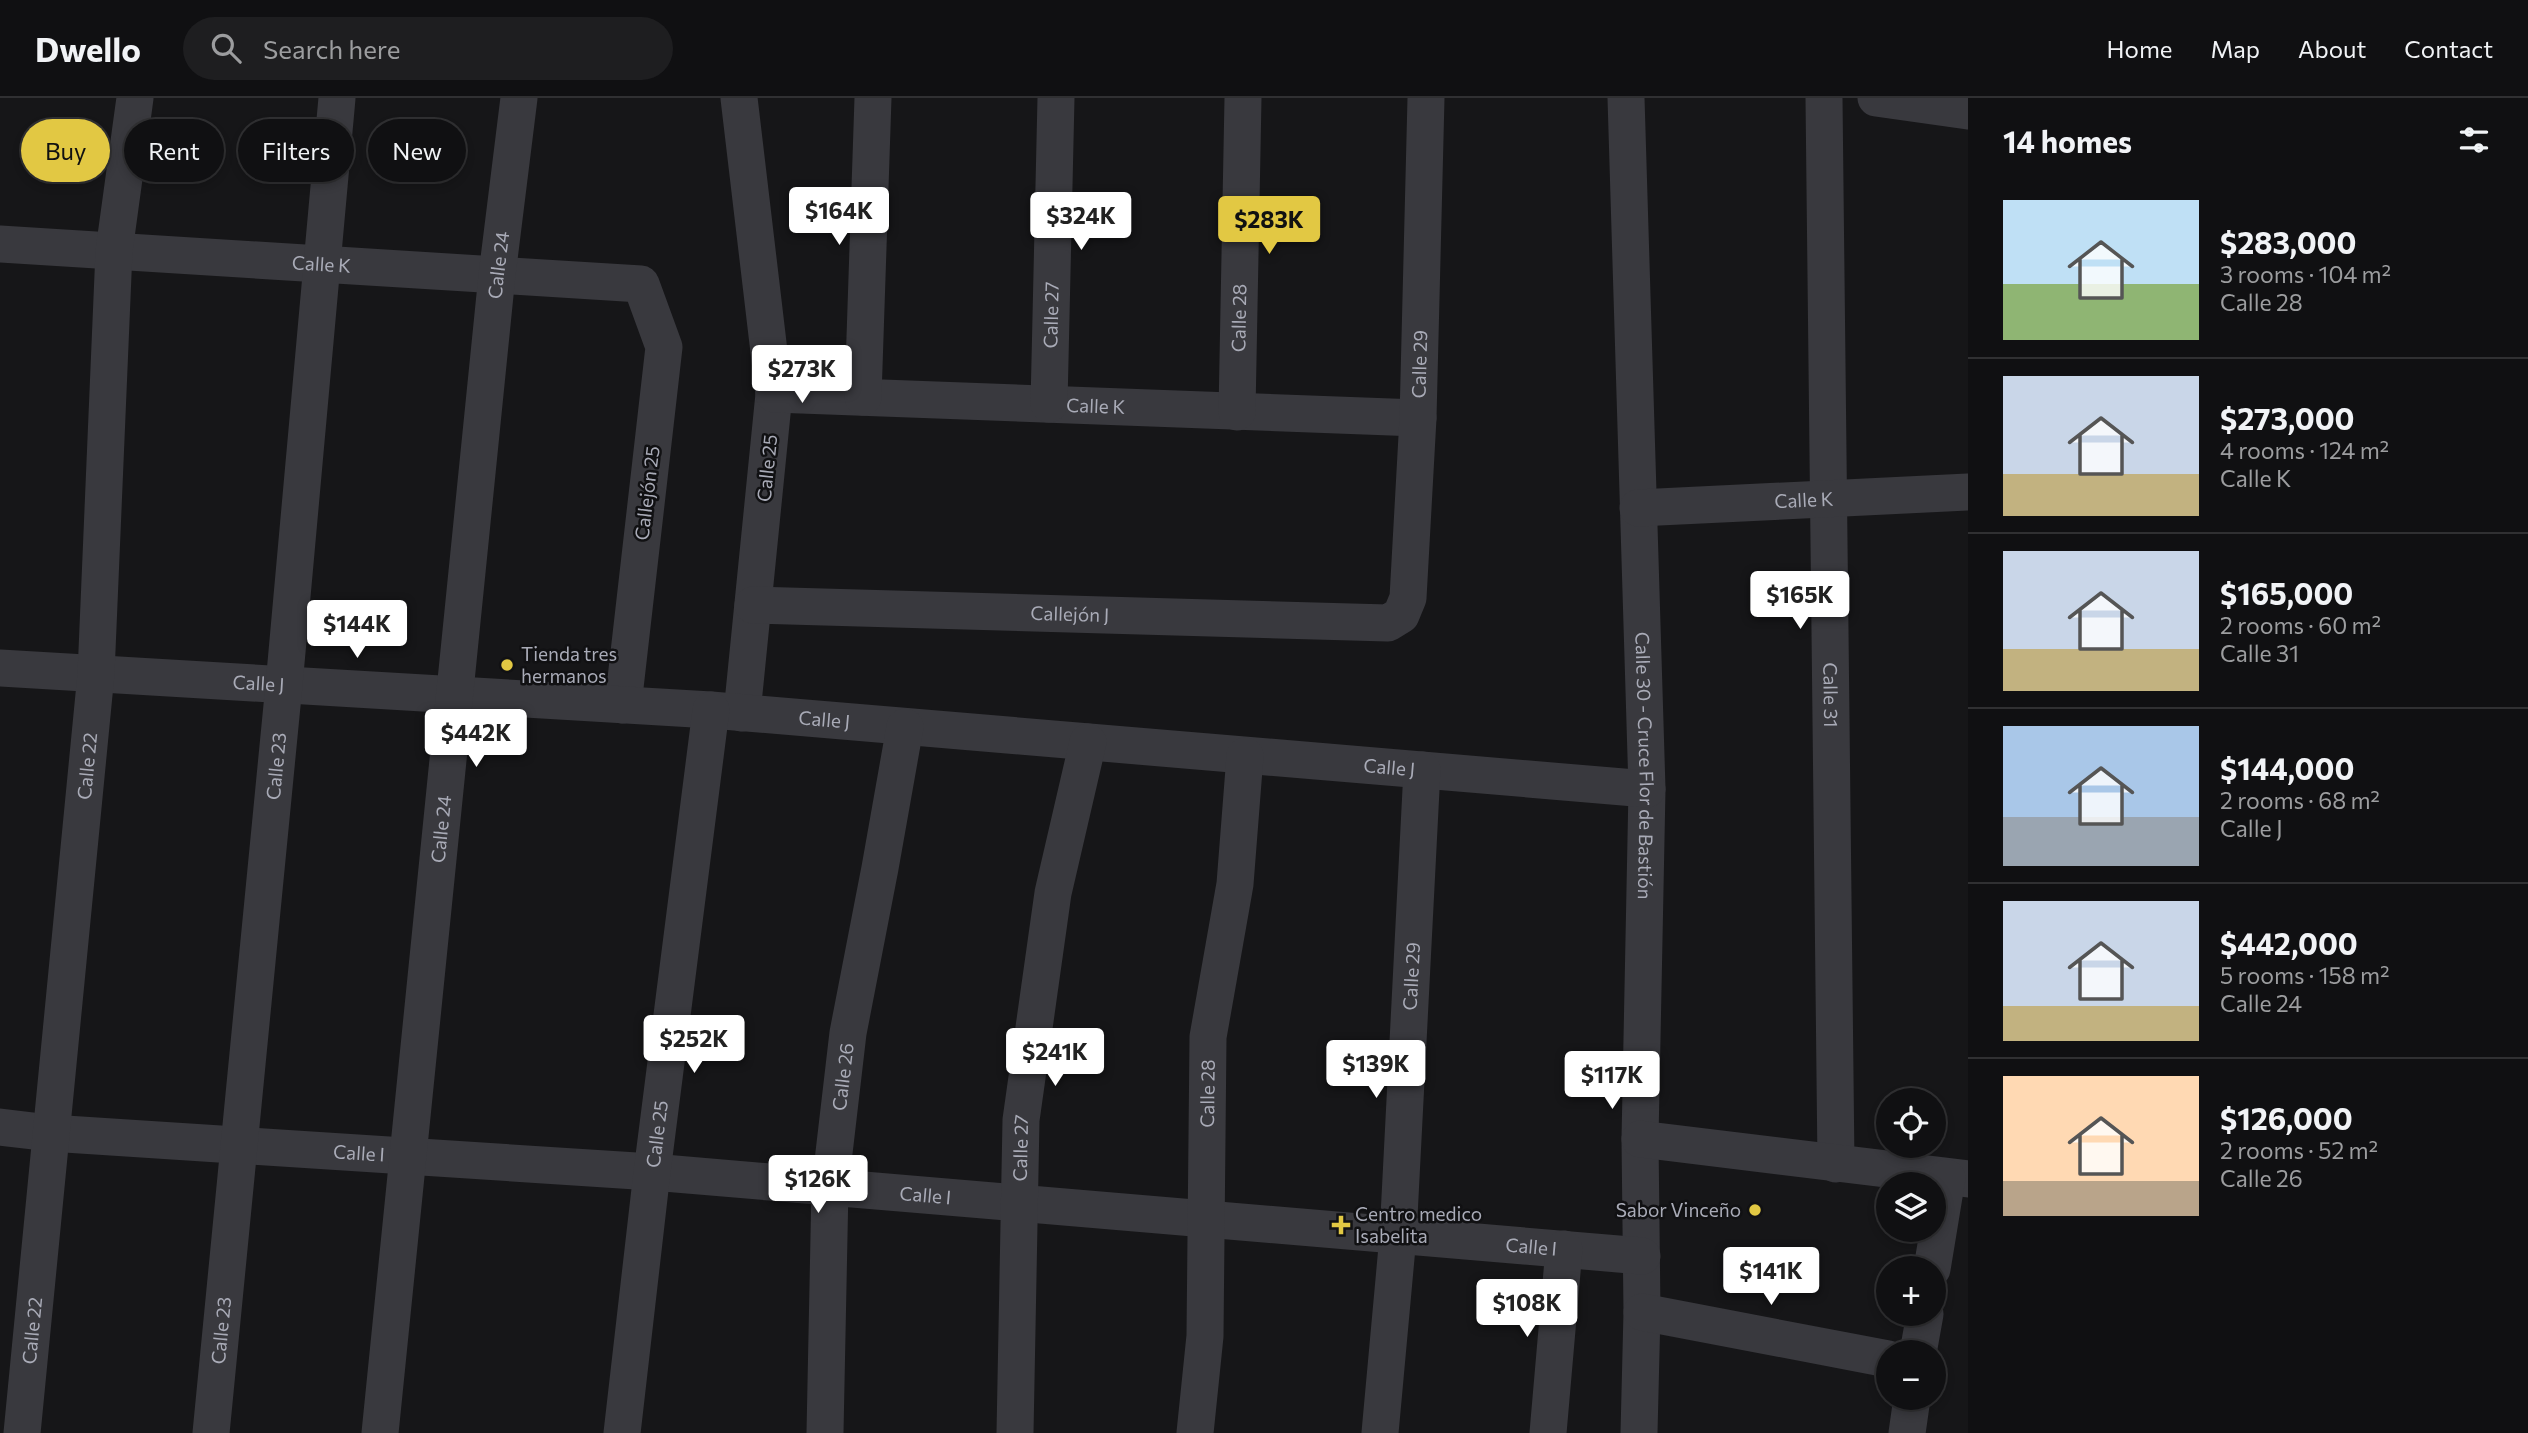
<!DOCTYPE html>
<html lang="en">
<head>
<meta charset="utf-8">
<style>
  body { margin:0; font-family:Commissioner,sans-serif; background:#1e1e20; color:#f1f3f6; height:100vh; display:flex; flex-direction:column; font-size:26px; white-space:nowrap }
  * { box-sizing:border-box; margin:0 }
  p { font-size:23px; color:#9c9d9f }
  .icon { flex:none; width:38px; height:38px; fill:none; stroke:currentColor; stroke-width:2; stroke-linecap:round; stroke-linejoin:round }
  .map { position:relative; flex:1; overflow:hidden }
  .drawer { display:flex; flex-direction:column; background:#101012; width:560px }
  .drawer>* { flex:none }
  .hud { position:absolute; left:21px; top:21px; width:665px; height:63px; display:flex; gap:14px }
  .controls { position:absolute; left:1876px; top:990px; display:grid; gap:14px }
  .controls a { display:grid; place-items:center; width:70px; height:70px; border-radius:50%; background:#101012; box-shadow:0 4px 10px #0003,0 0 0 2px #303032; font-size:35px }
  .price { position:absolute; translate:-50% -60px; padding:0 16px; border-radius:7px; background:#fff; color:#222; font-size:23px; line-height:46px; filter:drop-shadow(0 2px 4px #0008) }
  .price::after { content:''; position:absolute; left:50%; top:42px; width:21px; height:16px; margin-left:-10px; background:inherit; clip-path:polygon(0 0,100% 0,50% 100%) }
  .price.on { background:#e2c843; color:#111 }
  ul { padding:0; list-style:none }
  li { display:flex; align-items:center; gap:21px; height:175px; padding:0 35px }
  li+li { border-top:2px solid #303032 }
  li span { display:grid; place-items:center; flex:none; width:196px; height:140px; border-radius:0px; color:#555 }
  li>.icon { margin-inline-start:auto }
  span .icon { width:84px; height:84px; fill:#fffc; stroke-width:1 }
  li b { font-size:30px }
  h2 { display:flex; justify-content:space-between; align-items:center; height:84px; padding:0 35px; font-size:30px }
  .tag { padding:0 24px; border-radius:32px; background:#101012; box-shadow:0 4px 10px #0003,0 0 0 2px #303032; font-size:24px; line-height:63px }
  .tag.on { background:#e2c843; color:#111 }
  header { display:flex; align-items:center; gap:42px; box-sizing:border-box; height:98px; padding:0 35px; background:#101012; border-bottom:2px solid #303032 }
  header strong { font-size:33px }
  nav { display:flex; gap:38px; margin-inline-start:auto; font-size:24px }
  .search { width:490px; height:63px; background:#1e1e20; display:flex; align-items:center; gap:18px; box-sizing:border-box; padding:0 24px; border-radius:38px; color:#9c9d9f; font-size:26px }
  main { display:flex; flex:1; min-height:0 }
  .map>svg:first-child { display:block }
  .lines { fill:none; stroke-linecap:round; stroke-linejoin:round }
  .minor { stroke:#39393e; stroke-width:37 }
  .poi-dot { fill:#e2c843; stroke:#111113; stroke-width:2.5 }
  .labels { text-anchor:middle; stroke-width:5; stroke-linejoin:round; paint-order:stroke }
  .street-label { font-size:19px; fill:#a9abb7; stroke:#111113 }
  .poi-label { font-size:19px; fill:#a9abb7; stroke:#111113; text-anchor:start }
</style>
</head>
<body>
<header>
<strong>Dwello</strong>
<div class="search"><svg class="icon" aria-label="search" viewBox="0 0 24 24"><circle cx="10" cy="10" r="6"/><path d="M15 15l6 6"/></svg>Search here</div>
<nav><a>Home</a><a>Map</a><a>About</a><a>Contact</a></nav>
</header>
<main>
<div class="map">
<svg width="1968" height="1335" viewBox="0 0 1968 1335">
  <rect width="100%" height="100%" fill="#161618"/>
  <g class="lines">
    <g class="minor">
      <polyline points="739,0 774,296 742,615"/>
      <path id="s1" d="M1626,0l21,691 -7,350 2,173 -3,121"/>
      <path id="s2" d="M1824,0l12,1066"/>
      <polyline points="1876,0 1968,13"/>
      <path id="s3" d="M0,146l641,40 23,63 -41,358"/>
      <path id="s4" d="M774,296l644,24"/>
      <polyline points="863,299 873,0"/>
      <path id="s5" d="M1049,306l7,-306"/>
      <path id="s6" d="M1237,314l6,-314"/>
      <path id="s7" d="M1638,410l330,-16"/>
      <path id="s8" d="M753,507l635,18 13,-8 7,-17 10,-180 8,-320"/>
      <path id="s9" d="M0,570l711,42 936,79"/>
      <path id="s10" d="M0,1029l50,6 602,39 990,84"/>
      <polyline points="1640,1041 1968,1081"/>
      <polyline points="1932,1171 1947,1080"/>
      <polyline points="1642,1214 1888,1261"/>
      <polyline points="1918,1255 1925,1216"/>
      <path id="s11" d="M22,1335l74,-759 18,-423 21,-153"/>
      <path id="s12" d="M211,1335l73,-748 53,-587"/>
      <path id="s13" d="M380,1335l117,-1158 22,-177"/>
      <path id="s14" d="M622,1335l30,-261 59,-462"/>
      <path id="s15" d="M825,1335l5,-246 18,-154 32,-165 25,-141"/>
      <path id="s16" d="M1015,1335l6,-313 32,-227 35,-151"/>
      <path id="s17" d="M1195,1335l10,-97 3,-299 27,-153 10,-128"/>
      <path id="s18" d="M1380,1335l18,-197 24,-466"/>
      <polyline points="1548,1335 1564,1151"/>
      <polyline points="1907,1335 1912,1300"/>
    </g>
  </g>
  <g class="poi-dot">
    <circle cx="507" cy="567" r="7"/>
    <circle cx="1755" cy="1112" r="7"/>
    <path d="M1337.5 1116.5h7v7h7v7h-7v7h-7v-7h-7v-7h7z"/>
  </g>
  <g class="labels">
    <g class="street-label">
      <text dy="7" stroke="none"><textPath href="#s3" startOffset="322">Calle K</textPath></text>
      <text dy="7" stroke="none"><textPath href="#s13" startOffset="1174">Calle 24</textPath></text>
      <text dy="7" stroke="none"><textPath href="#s5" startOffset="89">Calle 27</textPath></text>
      <text dy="7" stroke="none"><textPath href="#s6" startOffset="94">Calle 28</textPath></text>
      <text dy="7" stroke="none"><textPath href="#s8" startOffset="903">Calle 29</textPath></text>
      <text dy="7" stroke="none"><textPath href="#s4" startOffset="322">Calle K</textPath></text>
      <text transform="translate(767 370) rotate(-84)" y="7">Calle 25</text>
      <text transform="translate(647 395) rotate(-83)" y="7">Callejón 25</text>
      <text dy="7" stroke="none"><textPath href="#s7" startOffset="166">Calle K</textPath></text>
      <text dy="7" stroke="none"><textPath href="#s8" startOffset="317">Callejón J</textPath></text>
      <text dy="7" stroke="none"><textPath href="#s9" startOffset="259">Calle J</textPath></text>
      <text dy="7" stroke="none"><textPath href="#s2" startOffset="597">Calle 31</textPath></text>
      <text dy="7" stroke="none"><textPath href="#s9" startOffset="826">Calle J</textPath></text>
      <text dy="7" stroke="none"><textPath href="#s1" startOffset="668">Calle 30 - Cruce Flor de Bastión</textPath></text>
      <text dy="7" stroke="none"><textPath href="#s11" startOffset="670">Calle 22</textPath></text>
      <text dy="7" stroke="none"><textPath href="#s12" startOffset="670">Calle 23</textPath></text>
      <text dy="7" stroke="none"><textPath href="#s9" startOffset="1393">Calle J</textPath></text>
      <text dy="7" stroke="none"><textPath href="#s13" startOffset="607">Calle 24</textPath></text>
      <text dy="7" stroke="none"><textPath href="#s18" startOffset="458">Calle 29</textPath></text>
      <text dy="7" stroke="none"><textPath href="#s15" startOffset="357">Calle 26</textPath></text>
      <text dy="7" stroke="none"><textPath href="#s17" startOffset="340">Calle 28</textPath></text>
      <text dy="7" stroke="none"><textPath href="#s14" startOffset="301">Calle 25</textPath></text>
      <text dy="7" stroke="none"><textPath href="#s16" startOffset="285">Calle 27</textPath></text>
      <text dy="7" stroke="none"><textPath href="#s10" startOffset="360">Calle I</textPath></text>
      <text dy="7" stroke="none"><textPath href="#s10" startOffset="928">Calle I</textPath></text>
      <text dy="7" stroke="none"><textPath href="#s10" startOffset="1536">Calle I</textPath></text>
      <text dy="7" stroke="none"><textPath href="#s11" startOffset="103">Calle 22</textPath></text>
      <text dy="7" stroke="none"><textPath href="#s12" startOffset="103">Calle 23</textPath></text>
    </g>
    <g class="poi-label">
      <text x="521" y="563">Tienda tres<tspan x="521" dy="22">hermanos</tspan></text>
      <text x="1741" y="1119" text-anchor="end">Sabor Vinceño</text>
      <text x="1355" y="1123">Centro medico<tspan x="1355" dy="22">Isabelita</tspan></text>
    </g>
  </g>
</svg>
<div class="controls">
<a><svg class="icon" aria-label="locate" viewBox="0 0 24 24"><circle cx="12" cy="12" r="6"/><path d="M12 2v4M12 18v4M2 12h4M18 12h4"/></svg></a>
<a><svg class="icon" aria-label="layers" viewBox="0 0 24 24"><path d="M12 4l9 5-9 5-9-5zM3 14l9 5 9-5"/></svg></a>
<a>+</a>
<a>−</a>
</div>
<b class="price" style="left:839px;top:149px">$164K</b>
<b class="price" style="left:1081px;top:154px">$324K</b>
<b class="price on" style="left:1269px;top:158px">$283K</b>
<b class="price" style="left:802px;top:307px">$273K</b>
<b class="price" style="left:1800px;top:533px">$165K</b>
<b class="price" style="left:357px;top:562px">$144K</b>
<b class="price" style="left:476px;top:671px">$442K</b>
<b class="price" style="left:694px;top:977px">$252K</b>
<b class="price" style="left:1055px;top:990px">$241K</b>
<b class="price" style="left:1376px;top:1002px">$139K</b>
<b class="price" style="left:1612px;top:1013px">$117K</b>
<b class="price" style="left:818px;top:1117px">$126K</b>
<b class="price" style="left:1771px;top:1209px">$141K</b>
<b class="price" style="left:1527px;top:1241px">$108K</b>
<div class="hud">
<a class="tag on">Buy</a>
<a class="tag">Rent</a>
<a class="tag">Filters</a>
<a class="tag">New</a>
</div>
</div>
<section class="drawer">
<h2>14 homes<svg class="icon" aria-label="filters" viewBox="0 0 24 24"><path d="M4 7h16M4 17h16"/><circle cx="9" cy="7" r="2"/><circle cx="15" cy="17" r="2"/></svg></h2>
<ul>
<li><span style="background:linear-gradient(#bfe0f5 60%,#8fb573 0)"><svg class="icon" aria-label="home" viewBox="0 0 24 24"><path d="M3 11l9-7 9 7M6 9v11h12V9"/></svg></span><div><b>$283,000</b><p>3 rooms · 104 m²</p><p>Calle 28</p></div></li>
<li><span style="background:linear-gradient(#c9d6e8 70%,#c2b280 0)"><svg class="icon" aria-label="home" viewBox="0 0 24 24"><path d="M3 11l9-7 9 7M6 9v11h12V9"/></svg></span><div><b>$273,000</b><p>4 rooms · 124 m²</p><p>Calle K</p></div></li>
<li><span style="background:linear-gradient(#c9d6e8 70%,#c2b280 0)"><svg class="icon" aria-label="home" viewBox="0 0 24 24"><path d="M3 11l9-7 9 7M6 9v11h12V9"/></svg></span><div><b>$165,000</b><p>2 rooms · 60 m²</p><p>Calle 31</p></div></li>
<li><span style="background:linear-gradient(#a9c7e8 65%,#9aa5b1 0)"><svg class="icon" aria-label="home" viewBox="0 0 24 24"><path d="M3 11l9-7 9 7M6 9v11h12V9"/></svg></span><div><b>$144,000</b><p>2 rooms · 68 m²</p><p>Calle J</p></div></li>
<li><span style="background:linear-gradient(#c9d6e8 75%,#c2b280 0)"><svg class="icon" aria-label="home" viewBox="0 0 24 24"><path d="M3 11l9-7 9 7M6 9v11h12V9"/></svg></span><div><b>$442,000</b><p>5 rooms · 158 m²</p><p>Calle 24</p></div></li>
<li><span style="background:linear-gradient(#ffd9b3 75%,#b9a48a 0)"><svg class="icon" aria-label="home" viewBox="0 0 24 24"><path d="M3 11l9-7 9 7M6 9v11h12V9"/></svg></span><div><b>$126,000</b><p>2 rooms · 52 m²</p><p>Calle 26</p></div></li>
</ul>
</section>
</main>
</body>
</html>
